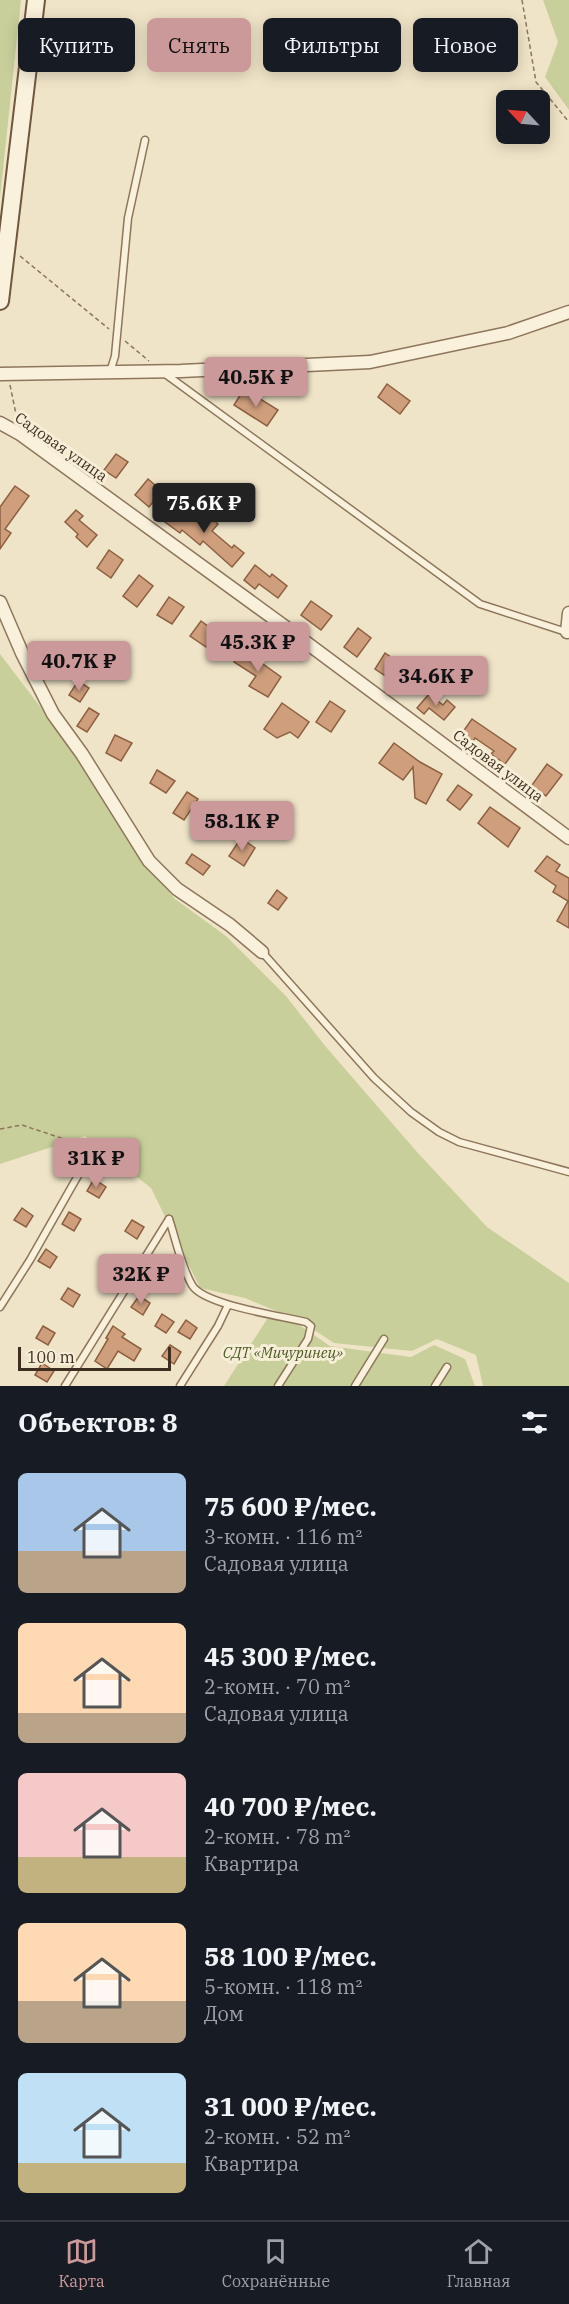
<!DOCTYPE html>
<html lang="ru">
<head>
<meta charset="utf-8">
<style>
  body { margin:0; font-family:"IBM Plex Serif",serif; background:#242831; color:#f1f3f6; height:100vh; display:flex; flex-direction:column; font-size:22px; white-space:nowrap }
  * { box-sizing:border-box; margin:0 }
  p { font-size:20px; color:#9ea1a6 }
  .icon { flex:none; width:33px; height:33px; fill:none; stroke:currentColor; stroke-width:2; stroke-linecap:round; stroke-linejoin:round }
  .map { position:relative; height:1386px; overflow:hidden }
  .sheet { display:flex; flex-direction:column; background:#171b24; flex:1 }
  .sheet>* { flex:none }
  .guide { position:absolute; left:18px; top:18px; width:534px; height:54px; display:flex; gap:12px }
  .needle { width:39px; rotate:296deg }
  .fabs { position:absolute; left:496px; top:90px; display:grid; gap:12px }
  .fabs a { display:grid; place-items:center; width:54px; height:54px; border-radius:9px; background:#171b24; box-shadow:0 3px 15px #0003; font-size:30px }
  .scale { position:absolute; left:18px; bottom:15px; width:153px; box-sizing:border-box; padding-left:6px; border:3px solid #3d2e20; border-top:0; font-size:16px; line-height:21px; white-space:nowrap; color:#3d2e20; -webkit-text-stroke:4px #f7eed8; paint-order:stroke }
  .price { position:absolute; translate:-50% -51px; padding:0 14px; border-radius:6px; background:#cc999b; color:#111; font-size:20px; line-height:39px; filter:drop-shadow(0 2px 3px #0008) }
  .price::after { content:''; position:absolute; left:50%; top:36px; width:18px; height:14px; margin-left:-9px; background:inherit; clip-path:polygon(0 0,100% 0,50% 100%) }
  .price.active { background:#222; color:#fff }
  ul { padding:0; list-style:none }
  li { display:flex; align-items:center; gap:18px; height:150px; padding:0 18px }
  li span { display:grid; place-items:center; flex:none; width:168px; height:120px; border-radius:9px; color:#555 }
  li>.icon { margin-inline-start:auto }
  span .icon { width:72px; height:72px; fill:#fffc; stroke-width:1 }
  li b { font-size:26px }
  h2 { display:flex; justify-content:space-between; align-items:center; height:72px; padding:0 18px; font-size:26px }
  .pill { padding:0 21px; border-radius:9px; background:#171b24; box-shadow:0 3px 15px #0003; font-size:21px; line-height:54px }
  .pill.active { background:#cc999b; color:#111 }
  .tab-bar { display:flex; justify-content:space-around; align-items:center; height:84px; border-top:2px solid #363941; background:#171b24; font-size:16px; color:#9ea1a6 }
  .tab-bar a { display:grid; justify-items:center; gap:3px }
  .tab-bar .active { color:#cc999b }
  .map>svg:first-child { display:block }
  .green { fill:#c9cf9b }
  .building { fill:#cf9f7d; stroke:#8d5f41; stroke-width:1.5 }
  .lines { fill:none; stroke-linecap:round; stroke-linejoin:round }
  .lane-casing { stroke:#8d765c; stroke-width:9 }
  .street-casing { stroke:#8d765c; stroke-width:15 }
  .secondary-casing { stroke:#6f573f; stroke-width:20 }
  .path { stroke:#8d765c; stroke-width:1.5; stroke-dasharray:4.5 3; stroke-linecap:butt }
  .lane { stroke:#faf1dc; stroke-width:6 }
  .street { stroke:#faf1dc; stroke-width:12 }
  .secondary { stroke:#faf1dc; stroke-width:16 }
  .labels { text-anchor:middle; stroke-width:6; stroke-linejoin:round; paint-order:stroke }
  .street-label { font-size:15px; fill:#3d2e20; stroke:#f7eed8 }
  .park-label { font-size:15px; font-style:italic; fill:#4d5a26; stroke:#f7eed8 }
</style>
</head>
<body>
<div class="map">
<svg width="569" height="1386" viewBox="0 0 569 1386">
  <rect width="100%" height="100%" fill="#f0e4c8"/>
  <g class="green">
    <polygon points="0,0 21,0 0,198"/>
    <polygon points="543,0 569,0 569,110 545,77 558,42"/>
    <polygon points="0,654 71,747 130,842 175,899 226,936 286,996 326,1047 417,1152 487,1227 569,1283 569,1386 483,1386 476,1355 437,1339 412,1351 334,1343 302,1322 245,1298 200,1288 151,1188 85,1136 0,1164"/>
    <polygon points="271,1313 298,1324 330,1346 411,1357 434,1345 465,1359 475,1386 224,1386"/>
  </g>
  <g class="building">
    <polygon points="387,384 410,401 400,414 378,397"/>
    <polygon points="244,389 278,410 267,426 234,405"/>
    <polygon points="116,454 128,462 116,478 104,470"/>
    <polygon points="148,479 162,491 149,507 135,495"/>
    <polygon points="15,486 29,496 5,529 11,533 0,549 0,507"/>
    <polygon points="177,505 199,521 206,512 218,524 212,531 232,548 234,545 244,553 232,567 203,541 200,545 182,530 180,533 165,522"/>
    <polygon points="76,510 83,516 79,520 97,535 87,547 76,537 78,534 65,522"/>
    <polygon points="109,550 123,560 111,578 97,568"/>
    <polygon points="255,565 270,577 272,574 287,586 278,598 259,584 255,589 244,580"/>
    <polygon points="139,575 153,586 137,607 123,596"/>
    <polygon points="169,597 184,607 172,624 157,615"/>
    <polygon points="311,601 332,616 321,630 301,615"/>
    <polygon points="201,621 216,632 206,647 190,636"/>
    <polygon points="358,628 371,638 357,657 344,647"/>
    <polygon points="242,649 281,677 268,697 249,686 256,676 234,662"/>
    <polygon points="385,653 401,664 390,679 375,669"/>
    <polygon points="78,681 89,688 80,702 69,695"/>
    <polygon points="429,694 443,705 447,700 455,707 444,720 429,708 424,714 417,708"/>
    <polygon points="330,701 345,711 331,732 316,722"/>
    <polygon points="282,703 309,722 298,738 290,732 277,738 264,729"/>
    <polygon points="89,708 99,714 87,732 77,726"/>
    <polygon points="472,719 516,749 505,764 491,754 494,751 475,738 473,741 462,733"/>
    <polygon points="115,735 132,743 121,761 106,753"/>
    <polygon points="394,743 420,762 442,774 426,804 415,798 413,767 403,780 379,763"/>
    <polygon points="547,764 562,775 546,796 532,785"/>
    <polygon points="157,770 175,781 166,793 150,783"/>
    <polygon points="458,785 472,795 460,810 447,800"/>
    <polygon points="187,792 198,799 184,820 173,813"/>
    <polygon points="490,807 520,828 508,847 478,823"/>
    <polygon points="241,838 255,848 244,866 229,856"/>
    <polygon points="192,854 210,866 203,875 186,863"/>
    <polygon points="547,856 560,865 556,871 569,878 569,928 557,921 568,901 553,892 556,886 535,871"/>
    <polygon points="277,890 287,898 278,910 268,903"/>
    <polygon points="94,1179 106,1187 99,1198 87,1191"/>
    <polygon points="22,1208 33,1216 26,1227 14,1220"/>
    <polygon points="69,1212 81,1219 74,1231 62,1224"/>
    <polygon points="132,1220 144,1227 137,1239 125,1231"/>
    <polygon points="46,1249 57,1257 50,1268 38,1261"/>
    <polygon points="153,1264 165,1271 158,1283 146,1275"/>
    <polygon points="68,1288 80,1295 73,1307 61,1299"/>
    <polygon points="139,1296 150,1303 143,1315 131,1307"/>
    <polygon points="162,1314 174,1322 166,1333 155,1326"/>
    <polygon points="186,1320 197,1328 190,1339 178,1332"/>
    <polygon points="43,1326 55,1333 48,1345 36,1338"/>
    <polygon points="113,1326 125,1334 122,1337 141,1349 134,1361 118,1351 107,1369 95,1361 108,1339 106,1338"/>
    <polygon points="170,1345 181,1352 174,1364 162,1356"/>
    <polygon points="42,1363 54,1371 47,1382 35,1375"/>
  </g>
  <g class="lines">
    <g class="lane-casing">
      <g id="lane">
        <polyline points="110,372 115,356 128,218 145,140"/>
        <polyline points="164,373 480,604 569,633"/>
        <polyline points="262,952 374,1078 411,1112 439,1132 459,1142 569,1172"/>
        <path d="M169,1219c7,21 12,47 23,66 11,20 90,31 114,37l5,4 -3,13 -30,47"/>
        <polyline points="0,1307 30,1260 88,1158"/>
        <polyline points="65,1386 169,1219"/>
        <polyline points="180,1386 218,1326 228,1305"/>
        <polyline points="355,1386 384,1339"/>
        <polyline points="435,1386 447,1367"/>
      </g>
    </g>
    <g class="street-casing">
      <g id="street">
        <polyline points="0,374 181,371 370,362 508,333 569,312"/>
        <polyline points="0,423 20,434 284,626 569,838"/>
        <polyline points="0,602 22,653 53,714 82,754 149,861 177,889 230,925 262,952"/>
        <polyline points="567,632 569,613"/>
      </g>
    </g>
    <g class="secondary-casing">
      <polyline id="secondary" points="0,301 36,0"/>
    </g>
    <g class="path">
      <polyline points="522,0 536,82 569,122"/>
      <polyline points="20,256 109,329"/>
      <polyline points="125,341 149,361"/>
      <polyline points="10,385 17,419"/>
      <polyline points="0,1129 22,1125 82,1145 85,1151"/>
    </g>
    <use href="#lane" class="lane"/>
    <use href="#street" class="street"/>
    <use href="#secondary" class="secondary"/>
  </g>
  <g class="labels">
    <g class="street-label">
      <text transform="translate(61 447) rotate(35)" y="5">Садовая улица</text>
      <text transform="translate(498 766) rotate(37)" y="5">Садовая улица</text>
    </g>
    <g class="park-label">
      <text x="283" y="1358">СДТ «Мичуринец»</text>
    </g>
  </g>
</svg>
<div class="fabs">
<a><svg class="needle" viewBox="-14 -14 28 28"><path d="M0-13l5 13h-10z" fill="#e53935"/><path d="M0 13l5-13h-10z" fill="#9ea1a6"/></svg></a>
</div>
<div class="scale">100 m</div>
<b class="price" style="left:256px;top:408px">40.5K ₽</b>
<b class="price active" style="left:204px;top:534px">75.6K ₽</b>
<b class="price" style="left:258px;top:673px">45.3K ₽</b>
<b class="price" style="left:79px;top:692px">40.7K ₽</b>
<b class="price" style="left:436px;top:707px">34.6K ₽</b>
<b class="price" style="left:242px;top:852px">58.1K ₽</b>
<b class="price" style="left:96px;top:1189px">31K ₽</b>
<b class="price" style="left:141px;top:1305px">32K ₽</b>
<div class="guide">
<a class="pill">Купить</a>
<a class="pill active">Снять</a>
<a class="pill">Фильтры</a>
<a class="pill">Новое</a>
</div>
</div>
<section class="sheet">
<h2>Объектов: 8<svg class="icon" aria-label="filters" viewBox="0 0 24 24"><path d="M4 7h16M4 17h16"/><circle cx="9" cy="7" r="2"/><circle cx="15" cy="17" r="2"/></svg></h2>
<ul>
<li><span style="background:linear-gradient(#a9c7e8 65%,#b9a48a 0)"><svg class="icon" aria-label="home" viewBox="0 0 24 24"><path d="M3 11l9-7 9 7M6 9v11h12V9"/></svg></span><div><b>75 600 ₽/мес.</b><p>3-комн. · 116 m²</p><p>Садовая улица</p></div></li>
<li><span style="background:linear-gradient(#ffd9b3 75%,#b9a48a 0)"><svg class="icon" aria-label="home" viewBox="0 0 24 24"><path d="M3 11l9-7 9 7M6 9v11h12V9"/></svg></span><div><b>45 300 ₽/мес.</b><p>2-комн. · 70 m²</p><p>Садовая улица</p></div></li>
<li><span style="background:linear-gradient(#f6c9c9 70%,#c2b280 0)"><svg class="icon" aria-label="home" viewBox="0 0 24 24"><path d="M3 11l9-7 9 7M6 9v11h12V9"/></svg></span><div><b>40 700 ₽/мес.</b><p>2-комн. · 78 m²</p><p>Квартира</p></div></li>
<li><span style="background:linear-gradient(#ffd9b3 65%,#b9a48a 0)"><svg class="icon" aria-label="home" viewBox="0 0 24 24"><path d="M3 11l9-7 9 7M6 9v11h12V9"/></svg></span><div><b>58 100 ₽/мес.</b><p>5-комн. · 118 m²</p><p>Дом</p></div></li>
<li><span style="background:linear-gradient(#bfe0f5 75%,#c2b280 0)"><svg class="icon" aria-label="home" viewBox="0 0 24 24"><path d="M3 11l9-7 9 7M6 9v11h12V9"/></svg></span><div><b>31 000 ₽/мес.</b><p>2-комн. · 52 m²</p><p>Квартира</p></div></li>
</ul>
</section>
<nav class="tab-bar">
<a class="active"><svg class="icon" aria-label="map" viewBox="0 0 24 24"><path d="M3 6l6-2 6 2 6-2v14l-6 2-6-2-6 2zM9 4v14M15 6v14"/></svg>Карта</a>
<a><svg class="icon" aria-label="saved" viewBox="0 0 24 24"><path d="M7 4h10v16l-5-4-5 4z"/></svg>Сохранённые</a>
<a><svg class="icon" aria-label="home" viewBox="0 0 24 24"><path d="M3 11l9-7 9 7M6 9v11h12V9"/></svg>Главная</a>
</nav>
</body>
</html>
